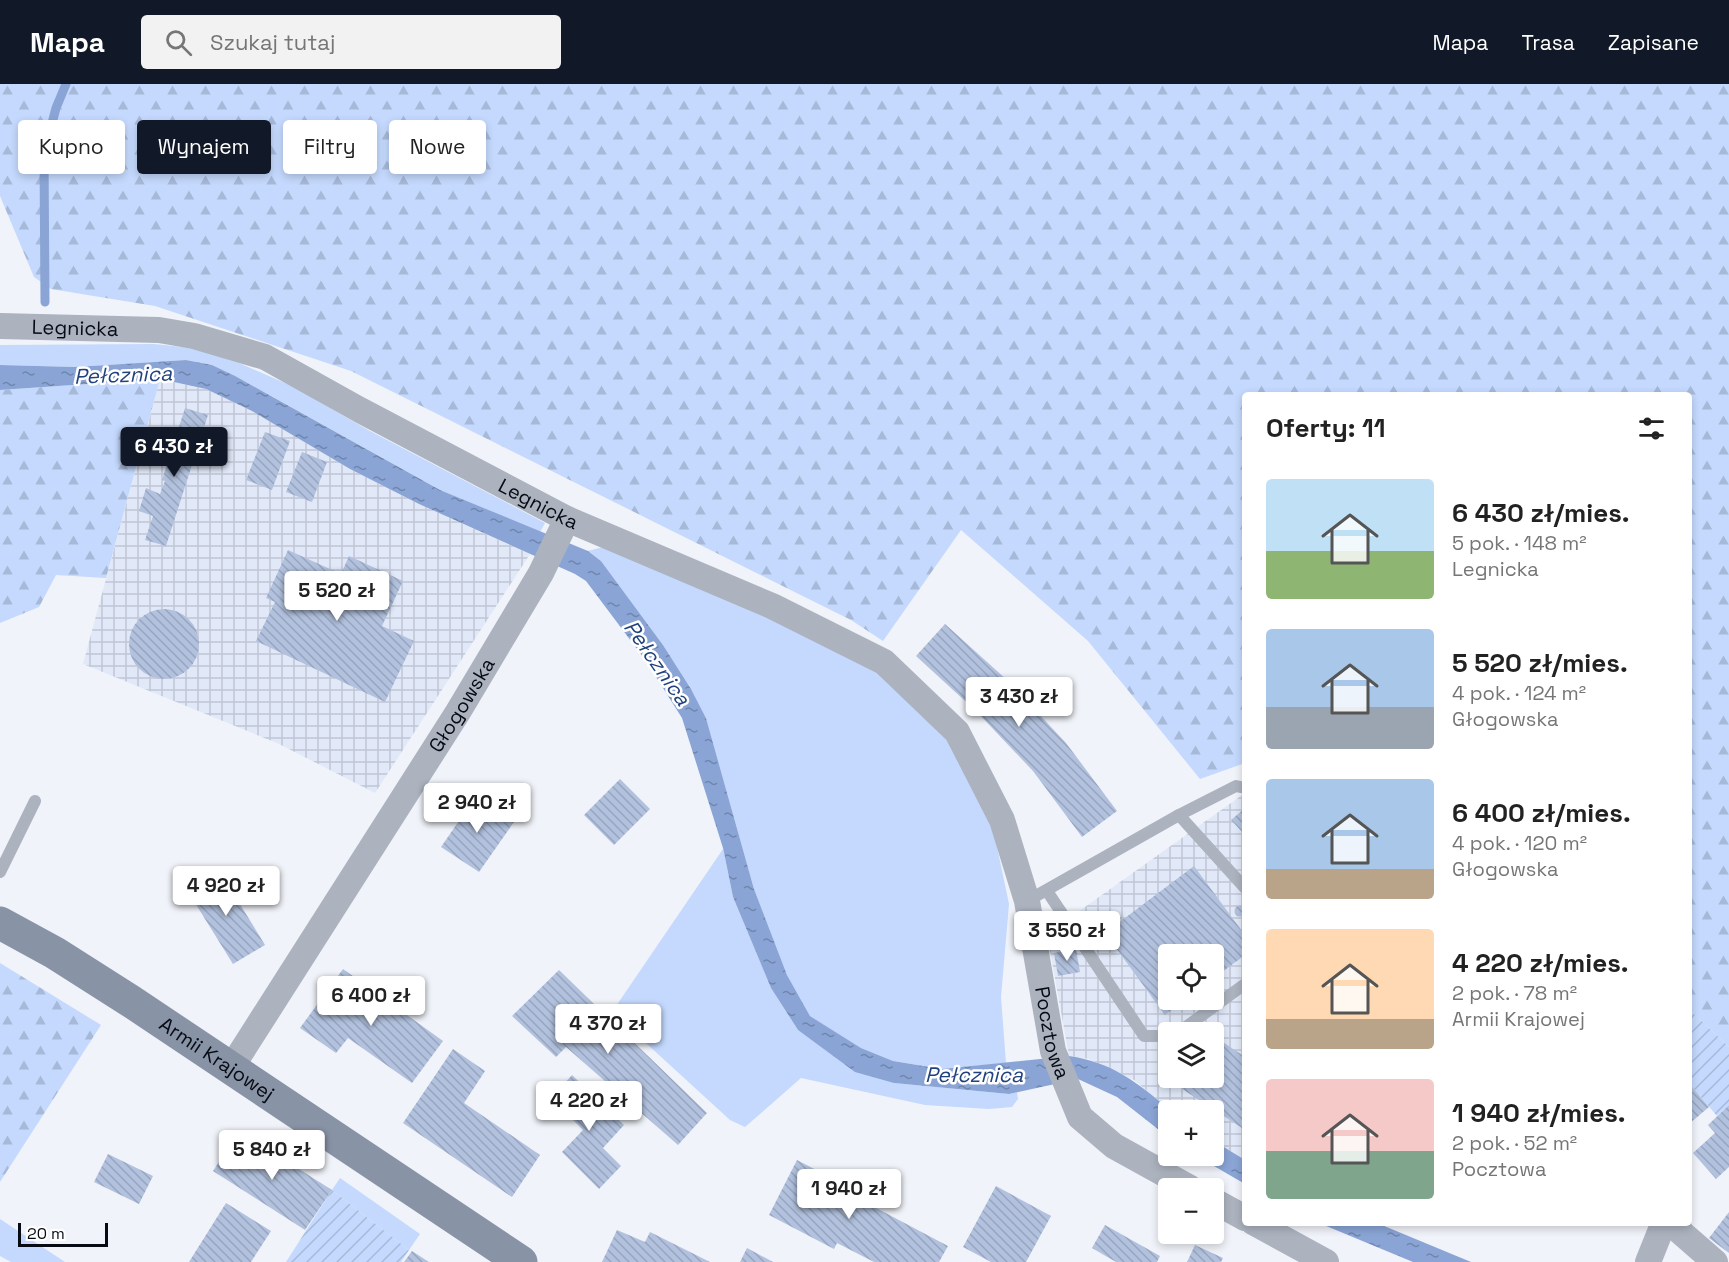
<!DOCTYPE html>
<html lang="pl">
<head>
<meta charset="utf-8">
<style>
  body { margin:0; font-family:"Space Grotesk",sans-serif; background:#f2f2f2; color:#222; height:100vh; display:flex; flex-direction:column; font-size:22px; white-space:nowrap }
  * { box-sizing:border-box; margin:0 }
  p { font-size:20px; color:#767676 }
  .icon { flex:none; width:33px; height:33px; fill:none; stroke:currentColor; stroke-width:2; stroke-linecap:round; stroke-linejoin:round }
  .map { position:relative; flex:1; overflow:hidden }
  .details { position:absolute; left:1242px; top:308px; width:450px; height:834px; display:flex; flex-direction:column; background:#fff; border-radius:6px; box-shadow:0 3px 9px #0003 }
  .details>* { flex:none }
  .top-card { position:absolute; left:18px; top:36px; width:570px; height:54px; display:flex; gap:12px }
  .fabs { position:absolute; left:1158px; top:860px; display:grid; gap:12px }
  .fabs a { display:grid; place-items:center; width:66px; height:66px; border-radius:6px; background:#fff; box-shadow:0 3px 9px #0003; font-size:30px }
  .scale { position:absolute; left:18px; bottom:15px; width:90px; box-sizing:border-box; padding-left:6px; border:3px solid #060b14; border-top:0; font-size:16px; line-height:21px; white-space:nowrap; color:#060b14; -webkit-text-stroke:4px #fff; paint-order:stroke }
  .price { position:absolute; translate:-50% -51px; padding:0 14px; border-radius:6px; background:#fff; color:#222; font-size:20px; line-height:39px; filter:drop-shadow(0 2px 3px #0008) }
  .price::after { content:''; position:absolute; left:50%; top:36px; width:18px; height:14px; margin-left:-9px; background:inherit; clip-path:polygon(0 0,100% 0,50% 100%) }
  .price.current { background:#111827; color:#fff }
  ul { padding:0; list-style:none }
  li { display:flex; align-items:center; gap:18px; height:150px; padding:0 24px }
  li span { display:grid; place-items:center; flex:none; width:168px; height:120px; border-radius:6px; color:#555 }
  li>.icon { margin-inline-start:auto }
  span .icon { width:72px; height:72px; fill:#fffc; stroke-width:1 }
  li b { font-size:26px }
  h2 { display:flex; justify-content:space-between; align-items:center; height:72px; padding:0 24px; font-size:26px }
  .chip { padding:0 21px; border-radius:6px; background:#fff; box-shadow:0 3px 9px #0003; font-size:21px; line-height:54px }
  .chip.current { background:#111827; color:#fff }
  header { display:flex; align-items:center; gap:36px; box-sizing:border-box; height:84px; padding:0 30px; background:#111827; color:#fff }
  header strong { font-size:28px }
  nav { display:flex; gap:33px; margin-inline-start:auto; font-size:21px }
  .search { width:420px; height:54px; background:#f2f2f2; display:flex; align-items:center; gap:15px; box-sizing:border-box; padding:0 21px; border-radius:6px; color:#767676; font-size:22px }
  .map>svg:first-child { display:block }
  .industrial { fill:url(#industrial-grid); fill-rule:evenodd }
  .grass { fill:#c4d9fd }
  .forest { fill:url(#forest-firs) }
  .garden { fill:url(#garden-furrows) }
  .water { fill:url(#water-ripples) }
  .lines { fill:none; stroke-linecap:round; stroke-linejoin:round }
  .stream { stroke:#8aa5d5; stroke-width:9 }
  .building { fill:url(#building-back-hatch) }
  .service { stroke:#acb3bf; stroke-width:12 }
  .minor { stroke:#acb3bf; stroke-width:26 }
  .secondary { stroke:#8993a6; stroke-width:33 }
  .labels { text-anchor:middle; stroke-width:5; stroke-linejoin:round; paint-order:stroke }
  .street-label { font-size:20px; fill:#060b14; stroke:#fff }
  .water-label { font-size:21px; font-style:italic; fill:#22427d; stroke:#fff }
</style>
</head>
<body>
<header>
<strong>Mapa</strong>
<div class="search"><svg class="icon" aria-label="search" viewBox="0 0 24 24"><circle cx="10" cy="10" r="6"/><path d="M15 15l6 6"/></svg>Szukaj tutaj</div>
<nav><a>Mapa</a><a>Trasa</a><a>Zapisane</a></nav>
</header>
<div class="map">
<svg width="1729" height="1178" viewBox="0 0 1729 1178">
  <defs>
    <pattern id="industrial-grid" width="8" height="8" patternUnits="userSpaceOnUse" patternTransform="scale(1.5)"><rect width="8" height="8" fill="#e1e9f8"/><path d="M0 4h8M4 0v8" fill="none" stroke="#c0c6d4"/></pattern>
    <pattern id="forest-firs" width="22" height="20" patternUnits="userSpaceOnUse" patternTransform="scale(1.5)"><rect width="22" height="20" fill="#c4d9fd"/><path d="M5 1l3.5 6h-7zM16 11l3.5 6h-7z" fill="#a7b9d8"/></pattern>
    <pattern id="garden-furrows" width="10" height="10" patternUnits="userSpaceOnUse" patternTransform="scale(1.5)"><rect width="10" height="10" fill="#c4d9fd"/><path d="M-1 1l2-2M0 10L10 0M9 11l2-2" fill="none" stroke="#a7b9d8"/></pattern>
    <pattern id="water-ripples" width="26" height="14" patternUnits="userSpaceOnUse" patternTransform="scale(1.5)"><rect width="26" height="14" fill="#8aa5d5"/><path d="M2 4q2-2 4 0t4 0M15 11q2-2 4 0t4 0" fill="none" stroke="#6f85ac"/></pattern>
    <pattern id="building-back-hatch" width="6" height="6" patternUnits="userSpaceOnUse" patternTransform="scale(1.5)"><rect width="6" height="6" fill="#b2c2de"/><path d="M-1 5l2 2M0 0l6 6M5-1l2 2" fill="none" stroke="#98a5be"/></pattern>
  </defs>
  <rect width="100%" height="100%" fill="#f0f3f9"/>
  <g class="industrial">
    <polygon points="160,295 206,305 252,327 350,385 419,420 530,470 375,709 279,660 83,580"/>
    <path d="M1245,709v367l-31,-19v-31h-44l-36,-30 -45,-21 -20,-3 -22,-122zM1168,870h46v45h-46zM1168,948h46v45h-46z"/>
  </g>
  <g class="grass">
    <polygon points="154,260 193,264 239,279 292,302 370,347 545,439 540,448 440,406 268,310 212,281 186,276 75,283 0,281 0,261"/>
    <polygon points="603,463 766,530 877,586 949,656 992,739 1009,820 1001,913 1006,979 942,985 893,977 861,964 810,932 787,891 754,805 706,634 691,605 663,561 601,477 588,467"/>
    <polygon points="723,765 733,813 771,904 798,946 894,999 1009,1010 1017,1008 1018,1015 1012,1023 989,1025 925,1021 801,994 745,1043 730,1036 612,928"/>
    <polygon points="340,1094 420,1150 409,1166 332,1106"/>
    <polygon points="0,1135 65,1178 11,1178 0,1172"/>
  </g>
  <g class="forest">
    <polygon points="0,0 1729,0 1729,963 1689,925 1689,310 1245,310 1245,679 1200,695 1088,557 961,446 883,557 851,536 351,287 155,222 51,205 34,193 0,112"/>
    <polygon points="160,295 106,494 56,491 39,523 0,539 0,306"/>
    <polygon points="0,879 101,941 0,1098"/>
  </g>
  <g class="garden">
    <polygon points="1689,925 1729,963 1729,1021 1717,1032 1689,999"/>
    <polygon points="332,1106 409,1166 401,1178 286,1178"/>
  </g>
  <g class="water">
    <path d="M186,276l26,5 23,11 205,114 148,61 13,10 62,84 28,44 15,29 48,171 33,86 23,41 51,32 32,13 49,8 127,-13c43,6 69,27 101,54l-2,27 -51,-40 -39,-18 -69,15 -115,-11 -39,-11 -57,-42 -27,-42 -38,-91 -10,-49 -41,-130 -36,-57 -60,-80 -11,-7 -156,-70 -69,-35 -98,-58 -46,-22 -46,-10 -160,11v-25l75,2z"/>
    <polygon points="1214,1057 1245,1076 1245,1100 1195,1071 1214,1071"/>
    <polygon points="1319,1139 1377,1139 1471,1178 1413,1178"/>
  </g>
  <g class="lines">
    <polyline class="stream" points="45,218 44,70 56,24 66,0"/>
  </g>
  <g class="building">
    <polygon points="185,324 208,331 166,462 145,456 153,432 139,427 146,404 160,410 165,397 162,396"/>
    <polygon points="265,348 290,357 272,406 246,396"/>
    <polygon points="302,368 327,378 312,418 286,408"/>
    <polygon points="288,466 341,490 349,472 403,497 382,542 414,557 385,618 256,557 275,518 266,514"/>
    <circle cx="164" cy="560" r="35"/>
    <polygon points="945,540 1007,596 1066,659 1117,727 1082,753 1033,687 976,627 916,572"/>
    <polygon points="620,695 650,725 614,761 584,731"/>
    <polygon points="476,712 514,738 479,788 441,763"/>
    <polygon points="1245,724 1245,751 1231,736"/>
    <polygon points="1194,782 1245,851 1245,871 1214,894 1214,870 1168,870 1168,915 1186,915 1165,931 1105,849"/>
    <polygon points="219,786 265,861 233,880 187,806"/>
    <circle cx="1240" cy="827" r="5.5"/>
    <polygon points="1076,865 1080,888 1058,892 1054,869"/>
    <polygon points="343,885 443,957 412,999 348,954 336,969 300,944"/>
    <polygon points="559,886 707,1029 678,1061 566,963 556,973 512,932"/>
    <polygon points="1214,952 1245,973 1245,1046 1173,999 1176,993 1214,993"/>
    <polygon points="453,965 485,987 464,1019 540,1071 512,1113 403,1039"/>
    <polygon points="572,991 624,1041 603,1064 621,1082 599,1105 562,1068 583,1046 551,1014"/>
    <polygon points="1689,999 1709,1023 1689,1040"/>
    <polygon points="1729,1021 1729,1083 1716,1095 1693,1069 1715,1049 1708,1041"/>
    <polygon points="239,1047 332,1106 305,1146 213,1087"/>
    <polygon points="108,1070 153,1092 139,1120 94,1098"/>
    <polygon points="797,1076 864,1111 861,1116 948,1162 939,1178 874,1178 837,1159 834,1165 769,1131"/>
    <polygon points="996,1102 1051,1132 1026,1178 991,1178 963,1163"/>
    <polygon points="226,1119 271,1147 251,1178 189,1178"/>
    <polygon points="1729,1128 1729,1169 1709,1154"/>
    <polygon points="1105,1141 1160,1172 1157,1178 1116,1178 1092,1164"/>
    <polygon points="617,1146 645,1158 650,1148 710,1178 602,1178"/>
    <polygon points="1195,1161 1223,1174 1221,1178 1187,1178"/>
    <polygon points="747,1164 773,1178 740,1178"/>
    <polygon points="412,1167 429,1178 404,1178"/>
  </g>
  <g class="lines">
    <g class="service">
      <polyline points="1179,731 1245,804"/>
      <polyline points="0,788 35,717"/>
      <polyline points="1047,807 1144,952 1168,952"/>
      <polyline points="1027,817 1179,731 1236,702 1245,704"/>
      <polyline points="1179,948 1245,900"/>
    </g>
    <g class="minor">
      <path id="s1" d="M0,242l159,4 35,6 71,21 95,53 207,109 205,87 112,56 73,70 45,88 25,81 26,150 27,66 34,29 76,42"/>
      <path id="s2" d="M231,984l227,-356 83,-139 26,-54"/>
      <polyline points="1214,1117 1245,1134"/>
      <polyline points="1253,1138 1326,1178"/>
      <polyline points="1669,1138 1715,1178"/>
      <polyline points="1648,1178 1664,1138"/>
    </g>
    <path class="secondary" id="s3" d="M0,839l55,30 77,49 389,260"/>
  </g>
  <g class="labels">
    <g class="street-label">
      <text dy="7" stroke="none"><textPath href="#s1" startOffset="75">Legnicka</textPath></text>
      <text dy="7" stroke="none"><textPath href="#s1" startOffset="579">Legnicka</textPath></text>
      <text dy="7" stroke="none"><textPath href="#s2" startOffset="430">Głogowska</textPath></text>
      <text dy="7" stroke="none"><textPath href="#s1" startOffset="1378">Pocztowa</textPath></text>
      <text dy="7" stroke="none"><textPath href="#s3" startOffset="256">Armii Krajowej</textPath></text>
    </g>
    <g class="water-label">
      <text transform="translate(123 291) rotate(-2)" y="7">Pełcznica</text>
      <text transform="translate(657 579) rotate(55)" y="7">Pełcznica</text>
      <text x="974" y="998">Pełcznica</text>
    </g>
  </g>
</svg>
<div class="fabs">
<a><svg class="icon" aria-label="locate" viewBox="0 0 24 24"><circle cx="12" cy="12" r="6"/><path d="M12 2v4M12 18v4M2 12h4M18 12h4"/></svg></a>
<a><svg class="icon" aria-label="layers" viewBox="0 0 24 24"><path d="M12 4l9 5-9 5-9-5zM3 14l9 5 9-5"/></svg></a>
<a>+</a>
<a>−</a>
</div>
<div class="scale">20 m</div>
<b class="price current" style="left:174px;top:394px">6 430 zł</b>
<b class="price" style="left:337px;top:538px">5 520 zł</b>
<b class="price" style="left:1019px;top:644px">3 430 zł</b>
<b class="price" style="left:477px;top:750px">2 940 zł</b>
<b class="price" style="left:226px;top:833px">4 920 zł</b>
<b class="price" style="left:1067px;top:878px">3 550 zł</b>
<b class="price" style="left:371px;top:943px">6 400 zł</b>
<b class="price" style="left:608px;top:971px">4 370 zł</b>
<b class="price" style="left:589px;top:1048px">4 220 zł</b>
<b class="price" style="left:272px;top:1097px">5 840 zł</b>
<b class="price" style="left:849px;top:1136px">1 940 zł</b>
<div class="top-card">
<a class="chip">Kupno</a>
<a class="chip current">Wynajem</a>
<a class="chip">Filtry</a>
<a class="chip">Nowe</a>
</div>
<section class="details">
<h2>Oferty: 11<svg class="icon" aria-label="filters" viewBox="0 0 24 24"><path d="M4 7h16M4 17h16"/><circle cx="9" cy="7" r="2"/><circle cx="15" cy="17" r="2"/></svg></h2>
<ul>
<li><span style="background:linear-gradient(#bfe0f5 60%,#8fb573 0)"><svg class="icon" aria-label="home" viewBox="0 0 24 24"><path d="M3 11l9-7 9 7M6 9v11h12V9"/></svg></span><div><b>6 430 zł/mies.</b><p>5 pok. · 148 m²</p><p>Legnicka</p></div></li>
<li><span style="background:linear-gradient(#a9c7e8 65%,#9aa5b1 0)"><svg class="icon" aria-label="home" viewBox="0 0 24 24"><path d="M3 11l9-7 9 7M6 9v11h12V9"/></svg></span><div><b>5 520 zł/mies.</b><p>4 pok. · 124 m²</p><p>Głogowska</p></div></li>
<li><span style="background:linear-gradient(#a9c7e8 75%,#b9a48a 0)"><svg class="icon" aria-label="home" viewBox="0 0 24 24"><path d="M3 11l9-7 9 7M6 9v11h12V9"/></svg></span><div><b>6 400 zł/mies.</b><p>4 pok. · 120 m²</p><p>Głogowska</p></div></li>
<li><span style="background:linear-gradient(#ffd9b3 75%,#b9a48a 0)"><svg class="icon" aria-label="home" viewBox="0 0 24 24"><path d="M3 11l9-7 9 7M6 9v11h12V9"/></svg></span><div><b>4 220 zł/mies.</b><p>2 pok. · 78 m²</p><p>Armii Krajowej</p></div></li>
<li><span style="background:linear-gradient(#f6c9c9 60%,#7fa58c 0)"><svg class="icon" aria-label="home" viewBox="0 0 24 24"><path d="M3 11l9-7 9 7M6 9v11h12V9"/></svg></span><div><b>1 940 zł/mies.</b><p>2 pok. · 52 m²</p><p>Pocztowa</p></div></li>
</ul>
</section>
</div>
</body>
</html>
